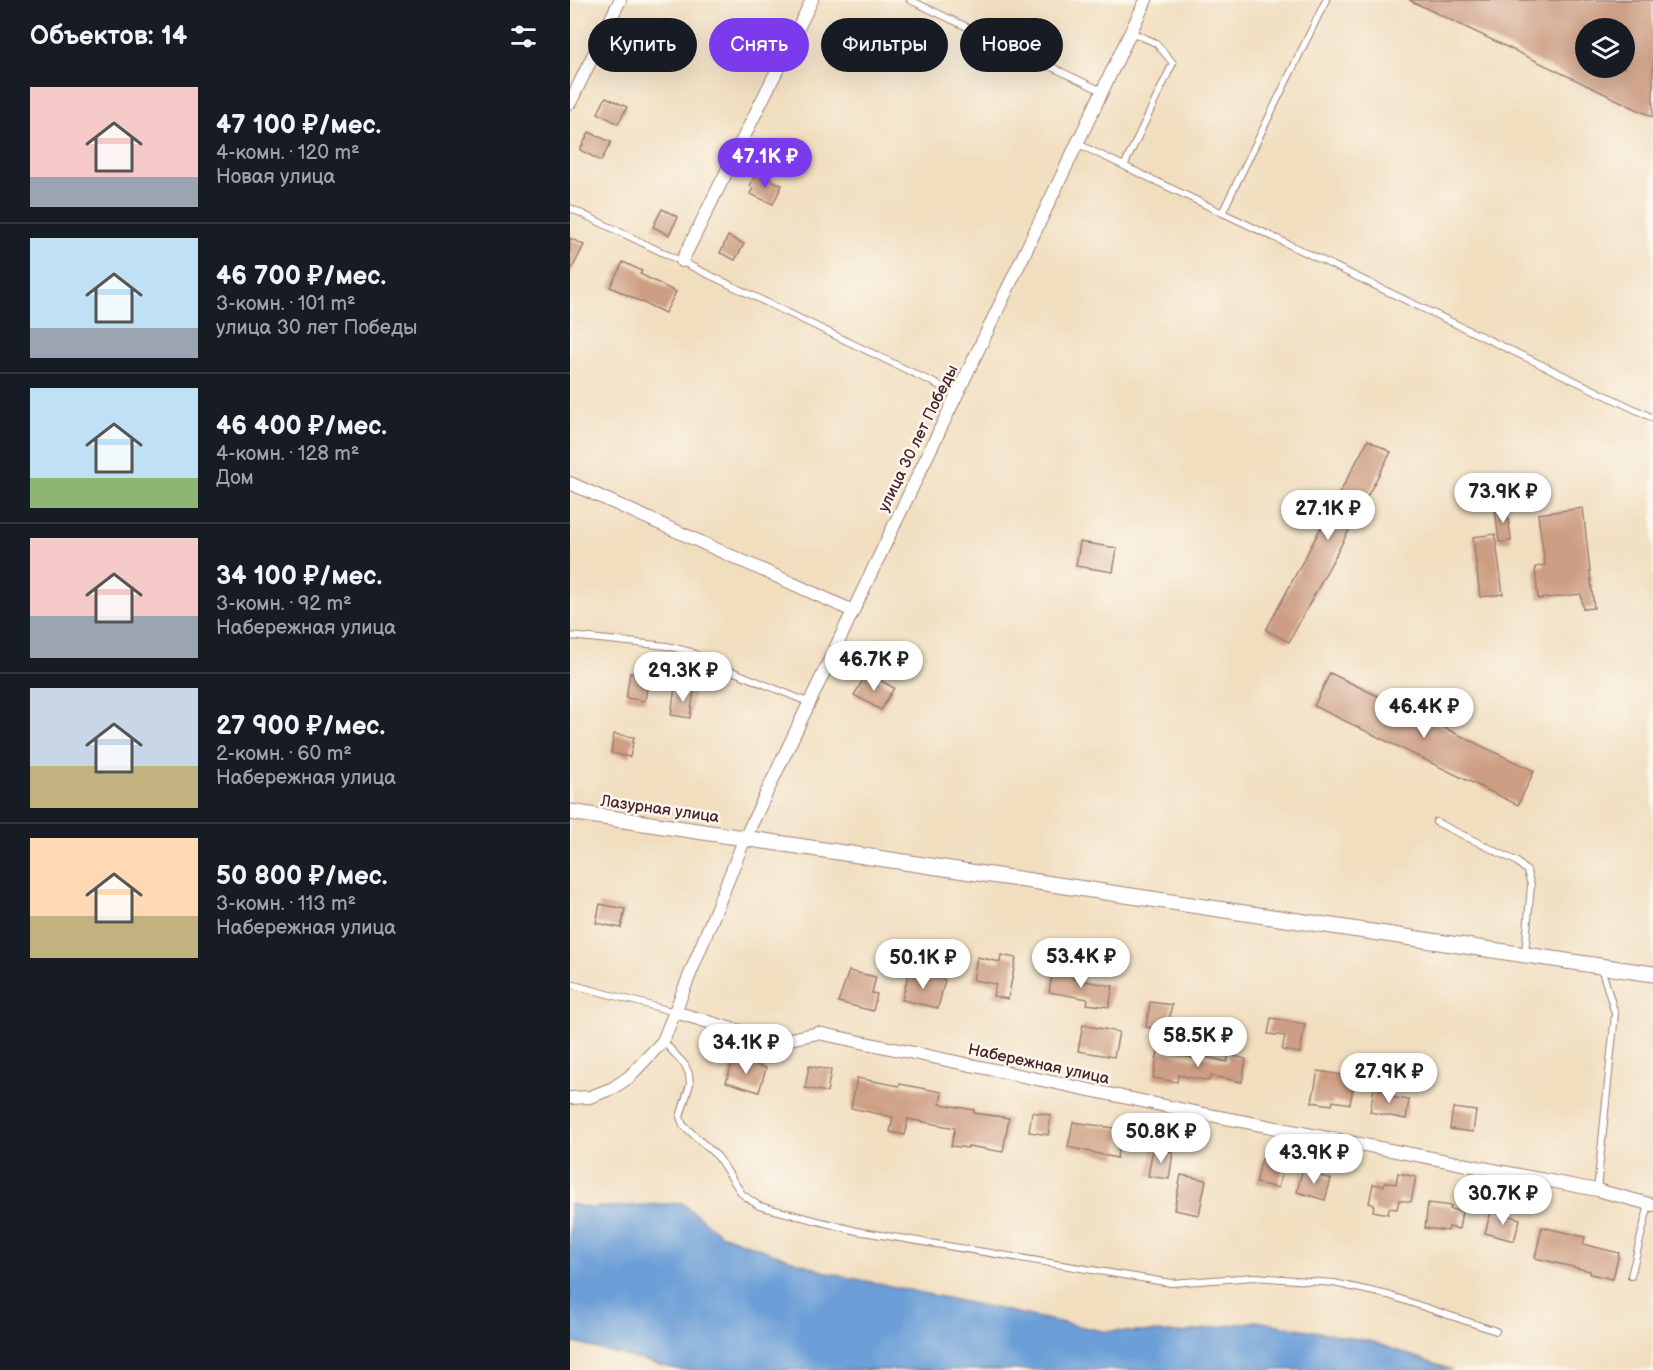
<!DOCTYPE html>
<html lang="ru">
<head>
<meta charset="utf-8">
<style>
  body { margin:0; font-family:"Balsamiq Sans",sans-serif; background:#20242c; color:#f1f3f6; height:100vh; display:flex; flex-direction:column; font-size:22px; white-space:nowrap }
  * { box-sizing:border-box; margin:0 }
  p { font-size:20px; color:#9ea1a6 }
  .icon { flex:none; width:33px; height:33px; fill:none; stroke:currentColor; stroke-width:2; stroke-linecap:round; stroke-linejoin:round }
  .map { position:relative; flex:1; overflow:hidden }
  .side { display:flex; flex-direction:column; background:#171b24; width:570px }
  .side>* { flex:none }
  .guide { position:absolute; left:18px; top:18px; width:570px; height:54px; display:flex; gap:12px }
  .controls { position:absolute; left:1005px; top:18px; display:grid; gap:12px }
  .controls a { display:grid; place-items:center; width:60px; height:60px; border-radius:50%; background:#171b24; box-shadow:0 6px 24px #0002; font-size:30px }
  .price { position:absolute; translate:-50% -51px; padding:0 14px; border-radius:21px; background:#fff; color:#222; font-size:20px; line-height:39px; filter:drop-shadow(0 2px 3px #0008) }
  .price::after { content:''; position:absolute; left:50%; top:36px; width:18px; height:14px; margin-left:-9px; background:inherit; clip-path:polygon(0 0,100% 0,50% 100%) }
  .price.selected { background:#7c3aed; color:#fff }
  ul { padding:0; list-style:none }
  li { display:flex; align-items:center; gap:18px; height:150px; padding:0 30px }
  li+li { border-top:2px solid #363941 }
  li span { display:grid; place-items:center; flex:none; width:168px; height:120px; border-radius:0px; color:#555 }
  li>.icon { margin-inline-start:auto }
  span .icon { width:72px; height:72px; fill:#fffc; stroke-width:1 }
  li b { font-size:26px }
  h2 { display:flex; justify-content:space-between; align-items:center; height:72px; padding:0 30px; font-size:26px }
  .chip { padding:0 21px; border-radius:27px; background:#171b24; box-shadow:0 6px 24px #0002; font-size:21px; line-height:54px }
  .chip.selected { background:#7c3aed; color:#fff }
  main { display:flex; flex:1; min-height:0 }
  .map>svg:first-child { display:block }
  .water { fill:#6c9fd7; stroke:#5b5f81; stroke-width:1.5 }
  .building { fill:#cd9e83; fill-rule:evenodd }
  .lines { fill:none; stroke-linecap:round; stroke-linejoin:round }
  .service-casing { stroke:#9e7e75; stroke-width:8 }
  .minor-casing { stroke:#9e7e75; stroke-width:14 }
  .tertiary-casing { stroke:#9e7e75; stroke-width:17 }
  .service { stroke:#fff; stroke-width:6 }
  .minor { stroke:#fff; stroke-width:12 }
  .tertiary { stroke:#fff; stroke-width:15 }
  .labels { text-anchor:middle; stroke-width:5; stroke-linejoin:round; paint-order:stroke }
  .street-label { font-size:16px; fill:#4a1f2b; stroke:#fbf7ec }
</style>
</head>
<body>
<main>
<section class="side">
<h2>Объектов: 14<svg class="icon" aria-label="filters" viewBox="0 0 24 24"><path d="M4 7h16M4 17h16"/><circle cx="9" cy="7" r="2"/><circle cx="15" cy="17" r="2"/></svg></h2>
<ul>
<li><span style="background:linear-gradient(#f6c9c9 75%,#9aa5b1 0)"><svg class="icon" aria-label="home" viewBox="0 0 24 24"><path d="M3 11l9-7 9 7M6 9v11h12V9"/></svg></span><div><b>47 100 ₽/мес.</b><p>4-комн. · 120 m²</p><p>Новая улица</p></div></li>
<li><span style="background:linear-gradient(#bfe0f5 75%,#9aa5b1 0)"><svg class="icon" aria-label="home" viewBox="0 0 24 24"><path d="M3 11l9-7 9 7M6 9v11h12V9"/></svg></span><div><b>46 700 ₽/мес.</b><p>3-комн. · 101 m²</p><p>улица 30 лет Победы</p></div></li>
<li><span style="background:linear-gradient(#bfe0f5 75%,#8fb573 0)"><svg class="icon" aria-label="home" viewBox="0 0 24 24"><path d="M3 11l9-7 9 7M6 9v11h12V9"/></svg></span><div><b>46 400 ₽/мес.</b><p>4-комн. · 128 m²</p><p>Дом</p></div></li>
<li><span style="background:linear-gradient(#f6c9c9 65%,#9aa5b1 0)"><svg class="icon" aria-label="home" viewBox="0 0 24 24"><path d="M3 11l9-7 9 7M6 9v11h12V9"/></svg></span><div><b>34 100 ₽/мес.</b><p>3-комн. · 92 m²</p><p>Набережная улица</p></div></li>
<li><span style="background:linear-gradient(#c9d6e8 65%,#c2b280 0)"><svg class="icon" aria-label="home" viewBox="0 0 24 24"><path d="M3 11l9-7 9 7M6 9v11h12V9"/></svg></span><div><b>27 900 ₽/мес.</b><p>2-комн. · 60 m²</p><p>Набережная улица</p></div></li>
<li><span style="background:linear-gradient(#ffd9b3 65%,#c2b280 0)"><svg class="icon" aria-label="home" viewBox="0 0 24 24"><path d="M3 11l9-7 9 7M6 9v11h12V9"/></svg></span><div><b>50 800 ₽/мес.</b><p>3-комн. · 113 m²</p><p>Набережная улица</p></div></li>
</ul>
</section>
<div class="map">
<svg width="1083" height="1370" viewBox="0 0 1083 1370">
  <rect width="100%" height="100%" fill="#fbf7ec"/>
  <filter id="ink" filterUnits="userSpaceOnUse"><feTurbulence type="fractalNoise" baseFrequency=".0167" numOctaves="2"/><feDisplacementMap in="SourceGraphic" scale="12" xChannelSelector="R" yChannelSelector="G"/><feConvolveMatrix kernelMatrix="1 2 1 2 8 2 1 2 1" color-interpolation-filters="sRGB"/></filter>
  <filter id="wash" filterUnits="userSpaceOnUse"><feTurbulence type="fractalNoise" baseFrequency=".008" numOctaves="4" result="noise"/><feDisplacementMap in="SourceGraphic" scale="24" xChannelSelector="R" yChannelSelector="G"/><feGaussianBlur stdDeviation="1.35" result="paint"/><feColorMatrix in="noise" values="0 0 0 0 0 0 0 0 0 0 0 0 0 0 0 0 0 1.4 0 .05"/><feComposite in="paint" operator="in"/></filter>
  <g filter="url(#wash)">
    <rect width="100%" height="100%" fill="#f1debf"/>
    <polygon class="water" points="112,1203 150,1234 258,1273 532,1331 611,1333 686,1321 800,1341 882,1370 110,1370 0,1342 0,1204 20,1208"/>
    <g id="blocks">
      <g class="building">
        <path d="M839,0h244v117zM1016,28h38v40h-38z"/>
        <polygon points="57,39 81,51 72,68 52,58 55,51 51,49"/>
        <polygon points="36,97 57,107 48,124 28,113"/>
        <polygon points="19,132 41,142 31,161 10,150"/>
        <polygon points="186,173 212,185 203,204 180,194 183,188 180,186"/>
        <polygon points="92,209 108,217 99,235 83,227"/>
        <polygon points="158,236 174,244 165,260 150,253"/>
        <polygon points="0,238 14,245 0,273"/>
        <polygon points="53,262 72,271 70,274 106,292 95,313 40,287"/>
        <polygon points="798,440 821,452 719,642 696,630"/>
        <polygon points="937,507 941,541 929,542 925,508"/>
        <polygon points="1013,508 1024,608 1013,609 1011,594 968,599 965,567 975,565 968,514"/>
        <polygon points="925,534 933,594 910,597 903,537"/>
        <polygon points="510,542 547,548 543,572 506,566"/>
        <polygon points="60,673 79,675 75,701 56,698"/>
        <polygon points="297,673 324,688 311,710 284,695"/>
        <polygon points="760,673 964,771 948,805 744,706"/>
        <polygon points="105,688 124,690 120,718 101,715"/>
        <polygon points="44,734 64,737 60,757 41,753"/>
        <polygon points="30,904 55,909 51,928 26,923"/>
        <polygon points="431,955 446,958 438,999 423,996 426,984 403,980 407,957 430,962"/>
        <polygon points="483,970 504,974 503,979 543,986 539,1007 517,1004 518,999 479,992"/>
        <polygon points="279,971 306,977 302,993 307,994 303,1011 268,1002"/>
        <polygon points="339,971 375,980 368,1008 332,1000"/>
        <polygon points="580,1002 602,1005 597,1031 576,1027"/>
        <polygon points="701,1018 735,1024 730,1053 712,1050 715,1036 698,1034"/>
        <polygon points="513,1025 549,1032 544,1057 508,1051"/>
        <polygon points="588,1051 627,1059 628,1055 657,1062 659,1055 676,1059 672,1082 641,1076 639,1081 608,1075 607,1082 583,1078"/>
        <polygon points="164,1058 196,1068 189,1092 156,1082"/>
        <polygon points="239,1066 261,1070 257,1092 235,1088"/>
        <polygon points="748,1071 785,1077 780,1104 763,1101 762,1105 742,1102"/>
        <polygon points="287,1078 329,1086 330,1084 372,1092 370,1104 404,1110 404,1113 439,1118 433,1152 398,1146 398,1148 381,1146 385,1128 338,1119 335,1135 320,1132 323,1117 281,1108"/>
        <polygon points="804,1088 822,1091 821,1097 839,1100 836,1119 800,1112"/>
        <polygon points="883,1108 906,1111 903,1132 880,1129"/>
        <polygon points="462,1112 481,1115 478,1135 459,1132"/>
        <polygon points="503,1122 551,1129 547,1158 498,1147"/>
        <polygon points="583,1148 603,1152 599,1179 578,1176"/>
        <polygon points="692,1159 714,1164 708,1188 686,1183"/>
        <polygon points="732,1171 761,1179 755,1200 727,1192"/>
        <polygon points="828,1173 846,1177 841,1202 829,1200 827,1209 819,1208 818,1214 803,1211 804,1205 799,1203 803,1184 814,1186 815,1182 826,1184"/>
        <polygon points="611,1175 636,1180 629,1215 604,1210"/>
        <polygon points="858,1203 881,1206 880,1209 892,1211 889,1229 879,1227 878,1231 855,1228"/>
        <polygon points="921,1211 950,1219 944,1241 915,1233"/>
        <polygon points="972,1227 1015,1237 1013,1244 1049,1253 1043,1279 1020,1274 1020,1271 965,1258"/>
      </g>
    </g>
  </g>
  <g filter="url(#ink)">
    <use href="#blocks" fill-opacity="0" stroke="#9e7e75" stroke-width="1.5"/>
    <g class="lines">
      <g class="service-casing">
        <g id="service">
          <polyline points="340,0 532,91"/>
          <polyline points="508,144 1083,418"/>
          <polyline points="554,166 603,63 586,43 561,32"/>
          <polyline points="0,208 387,394"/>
          <polyline points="652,213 756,0"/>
          <polyline points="0,636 97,646 121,652 142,663 240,703"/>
          <polyline points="866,822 946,861 957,871 961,885 955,954"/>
          <polyline points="0,984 105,1012"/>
          <polyline points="93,1041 115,1065 119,1074 120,1084 110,1117 113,1125 148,1157 172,1194 189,1206 287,1231 601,1283 685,1277 764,1283 818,1295 926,1331"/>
          <polyline points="1027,1190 1045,1014 1031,967"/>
          <polyline points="1061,1276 1079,1204"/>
        </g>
      </g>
      <g class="minor-casing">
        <g id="minor">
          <polyline points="0,103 50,0"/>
          <polyline points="112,261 242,0"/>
          <polyline points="0,483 283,611 576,0"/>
          <polyline points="105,1012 206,1042 248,1033 629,1113 1027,1190 1083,1205"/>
          <polyline points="0,1098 20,1097 43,1088 59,1077 93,1041 175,838 283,611"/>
        </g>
      </g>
      <g class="tertiary-casing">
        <polyline id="tertiary" points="0,812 1083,974"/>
      </g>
      <use href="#service" class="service"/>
      <use href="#minor" class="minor"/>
      <use href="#tertiary" class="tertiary"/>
    </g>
  </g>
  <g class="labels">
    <g class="street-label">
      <text transform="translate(347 438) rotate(-64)" y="6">улица 30 лет Победы</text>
      <text transform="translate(90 808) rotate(8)" y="6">Лазурная улица</text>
      <text transform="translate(469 1063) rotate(12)" y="6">Набережная улица</text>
    </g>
  </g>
</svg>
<div class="controls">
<a><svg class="icon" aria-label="layers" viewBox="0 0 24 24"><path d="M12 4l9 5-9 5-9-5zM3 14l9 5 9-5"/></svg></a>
</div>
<b class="price selected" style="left:195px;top:189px">47.1K ₽</b>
<b class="price" style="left:933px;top:524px">73.9K ₽</b>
<b class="price" style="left:758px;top:541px">27.1K ₽</b>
<b class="price" style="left:304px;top:692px">46.7K ₽</b>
<b class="price" style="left:113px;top:703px">29.3K ₽</b>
<b class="price" style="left:854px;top:739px">46.4K ₽</b>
<b class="price" style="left:511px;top:989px">53.4K ₽</b>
<b class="price" style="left:353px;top:990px">50.1K ₽</b>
<b class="price" style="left:628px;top:1068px">58.5K ₽</b>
<b class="price" style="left:176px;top:1075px">34.1K ₽</b>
<b class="price" style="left:819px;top:1104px">27.9K ₽</b>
<b class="price" style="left:591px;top:1164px">50.8K ₽</b>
<b class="price" style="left:744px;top:1185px">43.9K ₽</b>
<b class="price" style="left:933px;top:1226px">30.7K ₽</b>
<div class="guide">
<a class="chip">Купить</a>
<a class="chip selected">Снять</a>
<a class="chip">Фильтры</a>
<a class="chip">Новое</a>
</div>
</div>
</main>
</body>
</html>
